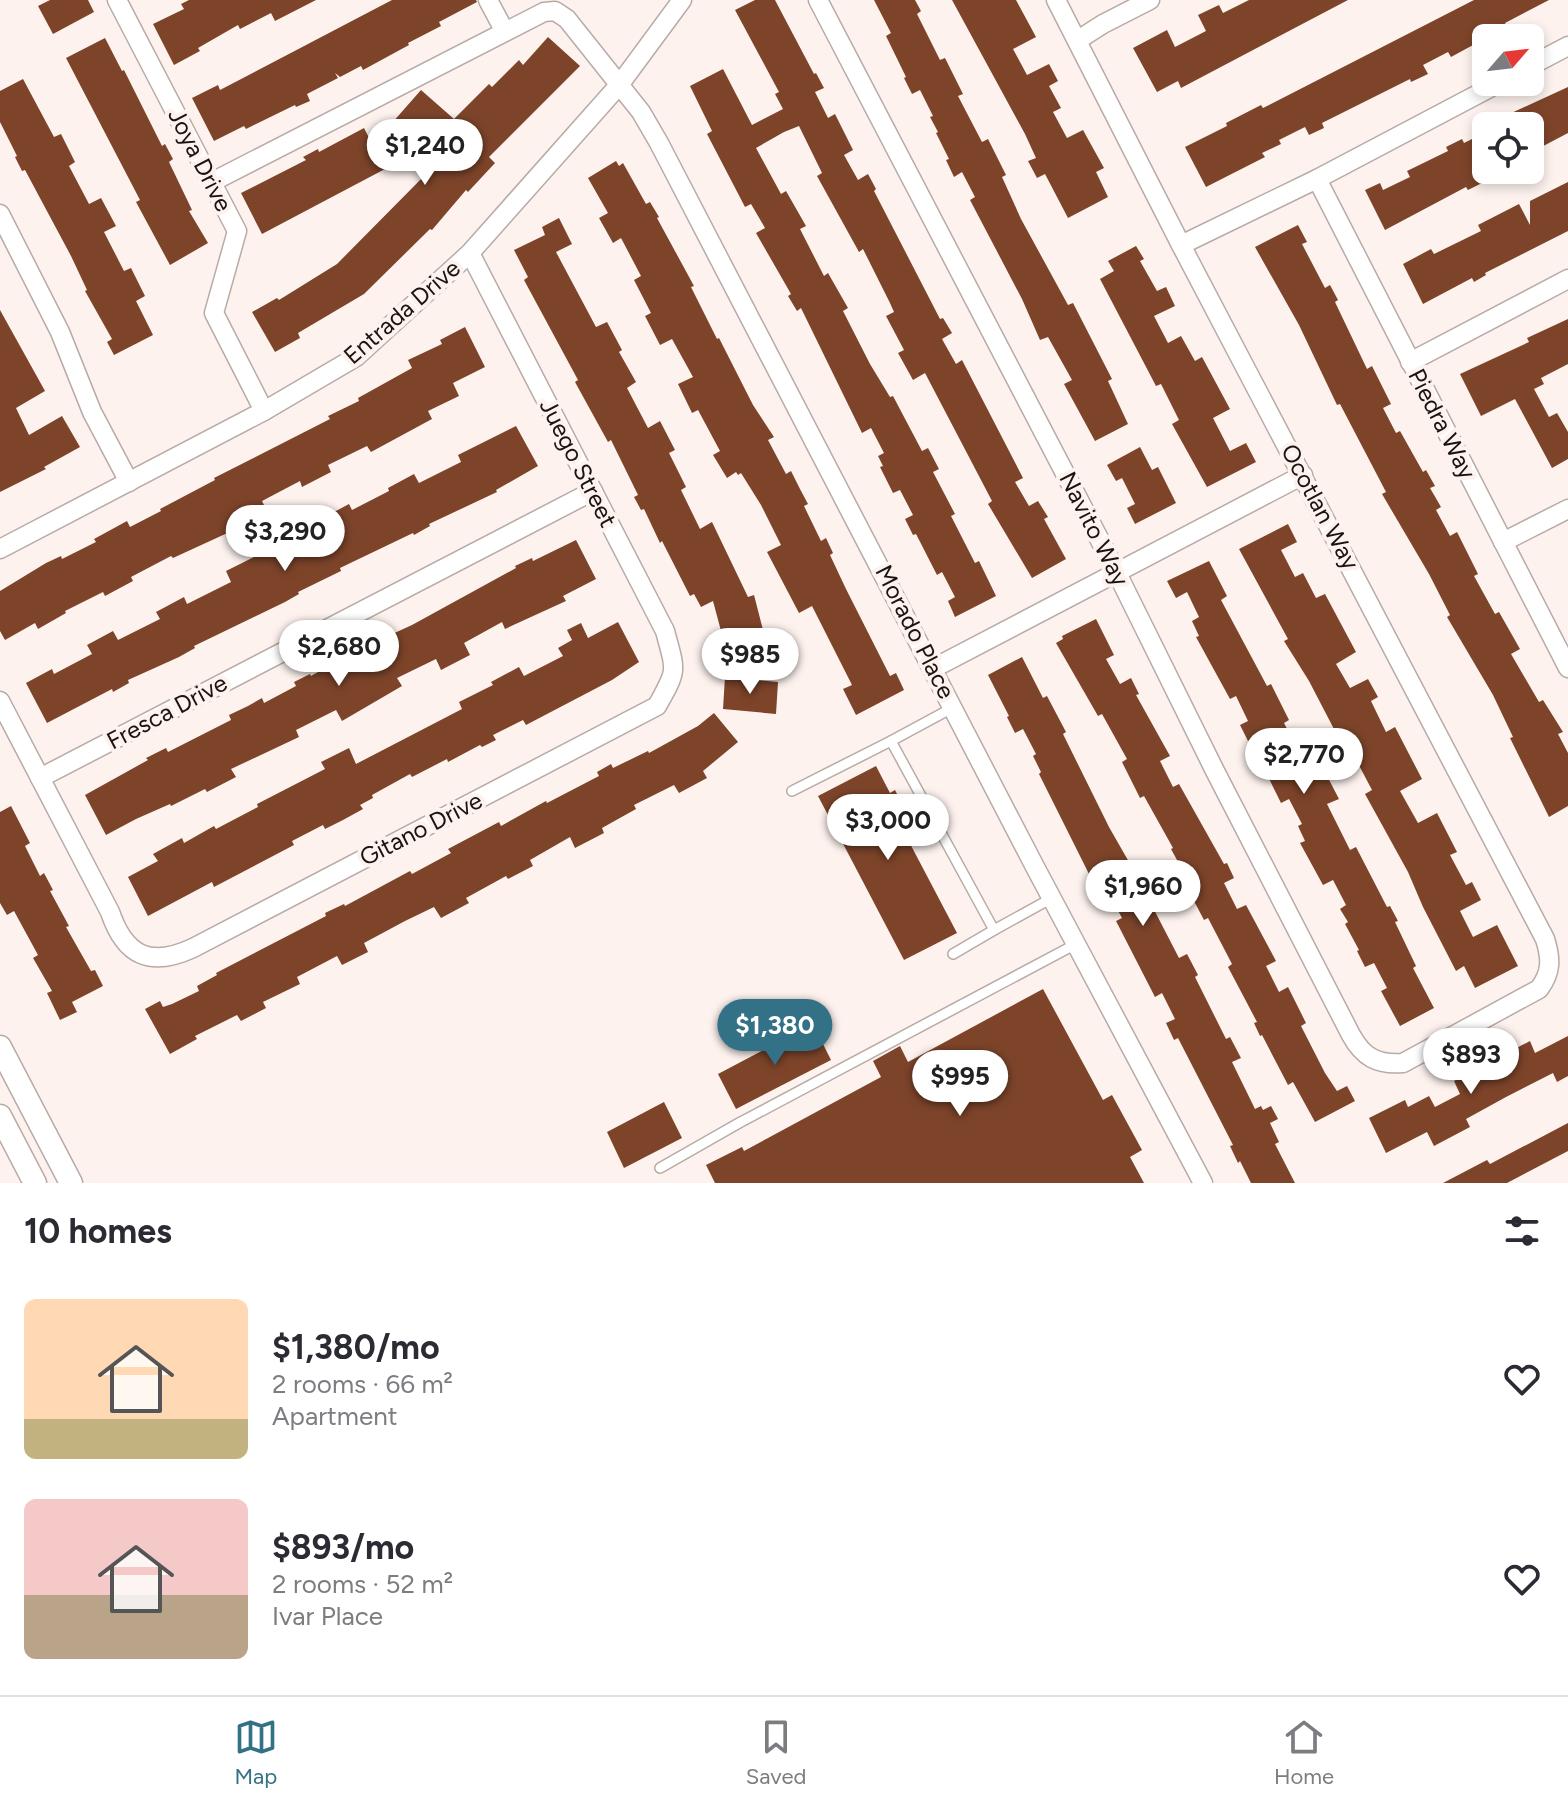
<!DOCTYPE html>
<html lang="en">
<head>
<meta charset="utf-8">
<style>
  body { margin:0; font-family:Figtree,sans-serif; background:#f2f2f3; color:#2b2b33; height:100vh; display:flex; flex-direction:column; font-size:30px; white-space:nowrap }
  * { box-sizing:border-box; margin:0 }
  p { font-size:26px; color:#7c7c81 }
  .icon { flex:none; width:44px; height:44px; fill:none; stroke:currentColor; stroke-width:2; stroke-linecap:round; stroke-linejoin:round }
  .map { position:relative; height:1183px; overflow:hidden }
  .side { display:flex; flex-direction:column; background:#fff; flex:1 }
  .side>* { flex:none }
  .needle { width:52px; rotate:62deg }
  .fabs { position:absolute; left:1472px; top:24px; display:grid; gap:16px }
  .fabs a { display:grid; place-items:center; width:72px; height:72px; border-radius:12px; background:#fff; box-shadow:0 4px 12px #0003; font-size:40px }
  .price { position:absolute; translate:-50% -68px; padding:0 18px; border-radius:28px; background:#fff; color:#222; font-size:26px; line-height:52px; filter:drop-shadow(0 2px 4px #0008) }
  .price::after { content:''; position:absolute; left:50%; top:48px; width:24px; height:18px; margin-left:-12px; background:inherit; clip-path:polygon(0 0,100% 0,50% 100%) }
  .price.on { background:#337187; color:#fff }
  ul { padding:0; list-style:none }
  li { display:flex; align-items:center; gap:24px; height:200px; padding:0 24px }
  li span { display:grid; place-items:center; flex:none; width:224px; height:160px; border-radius:12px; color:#555 }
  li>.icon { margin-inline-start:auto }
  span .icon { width:96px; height:96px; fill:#fffc; stroke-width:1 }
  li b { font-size:34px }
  h2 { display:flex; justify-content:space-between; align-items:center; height:96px; padding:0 24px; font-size:34px }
  .dock { display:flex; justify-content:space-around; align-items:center; height:112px; border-top:2px solid #e1e1e2; background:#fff; font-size:22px; color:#7c7c81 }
  .dock a { display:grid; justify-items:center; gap:4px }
  .dock .on { color:#337187 }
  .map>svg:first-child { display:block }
  .building { fill:#7d442a }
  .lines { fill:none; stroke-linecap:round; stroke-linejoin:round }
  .service-casing { stroke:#b8aba6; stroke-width:12 }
  .minor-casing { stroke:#b8aba6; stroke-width:21 }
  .tertiary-casing { stroke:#b8aba6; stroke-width:25 }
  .service { stroke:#fff; stroke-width:9 }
  .minor { stroke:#fff; stroke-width:18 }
  .tertiary { stroke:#fff; stroke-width:22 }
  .labels { text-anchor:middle; stroke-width:8; stroke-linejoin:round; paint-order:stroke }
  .street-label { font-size:24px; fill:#181412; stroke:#fdf2ee }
</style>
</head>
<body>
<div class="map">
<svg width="1568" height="1183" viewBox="0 0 1568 1183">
  <rect width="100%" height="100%" fill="#fdf2ee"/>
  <g class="building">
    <polygon points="50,0 88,0 94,12 53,34 38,6"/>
    <polygon points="189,0 316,0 275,21 271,13 240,29 238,25 198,48 200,51 174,65 153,24 184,9 181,4"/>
    <polygon points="392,0 476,0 477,2 439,22 441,26 408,43 409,45 363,70 361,66 340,77 335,73 338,78 307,94 310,101 296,107 295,105 246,129 244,126 214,141 192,98 218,85 220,90"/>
    <polygon points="755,0 775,0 814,74 816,73 824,88 815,92 828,118 835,114 853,150 844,155 858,180 868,174 876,189 874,191 940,319 943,318 952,333 942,339 956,364 962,360 1023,478 1015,482 1029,506 1038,501 1048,517 1044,519 1066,559 1032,578 988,504 992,501 925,373 913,380 898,353 904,350 886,316 894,312 890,303 863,249 859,252 817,176 822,173 799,126 784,132 756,148 781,194 786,191 806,226 800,229 824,276 828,273 848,308 843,311 870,364 890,397 893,396 922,451 928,448 939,469 933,472 955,514 951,516 975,563 979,561 996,596 955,617 948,601 955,597 942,572 937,575 916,534 913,535 905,519 913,515 900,490 893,493 880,467 883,466 878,456 884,453 871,428 862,433 801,308 797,311 788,296 791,294 756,233 765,228 751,204 745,207 732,182 707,134 712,131 690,86 723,69 752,125 783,109 775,94 779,92 735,10"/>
    <polygon points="874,0 915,0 921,11 917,14 940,60 945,58 963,94 958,96 982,142 988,139 1006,175 1002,177 1021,219 1068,305 1073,303 1112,379 1108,381 1128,424 1095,441 1064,384 1072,380 1048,337 1040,340 1022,299 970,200 975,197 962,172 954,177 946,160 949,159 936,133 938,132 930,117 933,116 920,90 912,94 904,78 906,77 886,36 891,33"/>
    <polygon points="952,0 1016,0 1036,37 1013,49 1027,75 1049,64 1058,81 1049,86 1061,108 1053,112 1067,138 1083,130 1104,168 1096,172 1108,197 1068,218 1045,174 1037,178 1028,161 1036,158 1025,134"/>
    <polygon points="1249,0 1348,0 1181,88 1178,81 1157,92 1133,48 1167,30 1175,47 1206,31 1198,15 1219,5 1223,13"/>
    <polygon points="1474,0 1549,0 1505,23 1509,31 1496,38 1486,38 1451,57 1448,52 1423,65 1428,74 1411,82 1410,79 1322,123 1324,128 1309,135 1305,127 1279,140 1281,144 1262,153 1265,157 1206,187 1185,147 1227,126 1226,123 1261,105 1263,108"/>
    <polygon points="548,37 580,66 489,157 495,163 468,192 466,190 432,230 430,229 364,294 298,333 300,338 275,352 252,312 277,298 279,300 337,264 426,174 421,169 431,158 392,123 421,90 454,119 489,84 492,87 519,60 523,65"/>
    <polygon points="105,38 122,71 124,70 162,146 165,144 173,159 169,162 192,210 189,211 208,243 170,265 136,202 140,200 66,58"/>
    <polygon points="23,79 54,137 61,134 75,162 69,166 89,204 101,198 116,226 104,232 124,271 131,268 145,296 136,301 153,335 114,355 107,342 112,339 85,291 87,290 71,256 25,170 22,171 15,157 17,156 0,122 0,91"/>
    <polygon points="1568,87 1568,133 1530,153 1530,126 1513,126 1507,115"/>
    <polygon points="364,128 385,169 262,234 241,193 306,160 303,157 318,149 319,152"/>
    <polygon points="1486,132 1486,170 1508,170 1468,190 1466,187 1385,230 1365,190 1380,183 1383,190 1410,177 1407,171 1448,151 1446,147 1462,139 1464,143"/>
    <polygon points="616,161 619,166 623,163 646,204 650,202 659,217 657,218 694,286 691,287 717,339 719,338 753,405 774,437 768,440 786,474 791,471 800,489 808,504 804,506 821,541 826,538 833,553 830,555 846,589 890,676 896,673 904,690 856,715 843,689 852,685 812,606 799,613 767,552 781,545 761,505 741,473 738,475 736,472 727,478 713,455 720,451 698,410 692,413 678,384 693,377 672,339 660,345 645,316 651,313 634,280 641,276 621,238 613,243 599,218 608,213 588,178"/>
    <polygon points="1568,182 1568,231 1485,273 1486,275 1474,282 1472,278 1423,304 1403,264 1431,249 1434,254 1481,231 1478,225 1519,204 1530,225 1530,201"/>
    <polygon points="559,218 572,244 556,252 596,327 607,322 622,350 619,352 636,382 627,388 648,428 660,421 675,450 669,453 686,487 681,490 700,529 712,522 748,597 754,595 763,630 769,628 778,658 732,672 713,601 701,607 694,594 690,596 662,541 660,543 644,509 641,510 634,497 638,495 611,440 608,442 575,382 578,380 524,280 528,277 514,250 545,235 542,227"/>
    <polygon points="1298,225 1307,242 1302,244 1325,288 1330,285 1338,300 1335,302 1367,369 1372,366 1391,404 1383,408 1396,433 1400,431 1423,472 1426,470 1435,486 1430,488 1441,507 1436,510 1450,536 1457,532 1478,574 1474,576 1495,614 1499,612 1520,649 1511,654 1539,702 1543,700 1563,732 1558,734 1568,753 1568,806 1549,817 1510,738 1513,737 1493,695 1447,617 1450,615 1429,574 1382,494 1386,492 1340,404 1337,405 1299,325 1255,247"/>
    <polygon points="1136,246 1144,259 1140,261 1157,291 1166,287 1175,306 1154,316 1168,343 1181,336 1195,361 1202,357 1230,409 1213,418 1230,451 1246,443 1256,462 1207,487 1172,424 1179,420 1161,384 1156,386 1100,279 1114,271 1108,261"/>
    <polygon points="0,310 45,391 16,408 29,435 62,416 80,447 44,467 46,469 0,492"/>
    <polygon points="1568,319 1568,364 1541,378 1544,384 1534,389 1549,417 1557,413 1568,432 1568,459 1552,468 1515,399 1481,416 1460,374 1529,342 1527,338"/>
    <polygon points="465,327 485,367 453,383 459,396 428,411 432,419 371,452 367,446 328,465 331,472 302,487 300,481 262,501 265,507 231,524 234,530 173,558 171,556 131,577 133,581 105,596 103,592 65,611 66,613 38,629 35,623 5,640 0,631 0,591 46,563 61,556 62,559 96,542 94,539 127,521 130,527 161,511 160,509 215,480 214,478 330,419 328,416 359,401 358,398 412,368 408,360 442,344 440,340"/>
    <polygon points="516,426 538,466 496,490 497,492 429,524 430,526 414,535 413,533 340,568 341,571 298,592 299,594 285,602 194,646 195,648 179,657 128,680 129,683 113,692 112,689 47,723 26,683 52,669 54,674 92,654 87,645 113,631 118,640 160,619 156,612 184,597 187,604 231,582 226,571 280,544 285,553 327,532 321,519 349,504 352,510 389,491 388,488 414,474 419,483 461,462 458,455"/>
    <polygon points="1140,447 1152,470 1158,467 1176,503 1135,524 1127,508 1135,504 1122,478 1116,481 1107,465"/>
    <polygon points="1288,524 1297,542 1281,550 1295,577 1303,573 1316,598 1325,594 1356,652 1336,664 1350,688 1368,679 1378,697 1371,701 1386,732 1395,727 1422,779 1400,791 1418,823 1437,813 1457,852 1450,855 1466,885 1472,882 1481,900 1460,911 1473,937 1497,925 1518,966 1475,988 1464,966 1456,971 1423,907 1408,872 1365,794 1372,790 1353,754 1348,756 1309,681 1284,641 1288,639 1239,549"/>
    <polygon points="576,540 596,579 563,596 566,601 505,629 502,622 464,643 470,655 441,670 436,659 397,678 402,686 342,721 336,710 296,730 299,737 231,769 236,777 207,792 205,789 171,806 170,804 136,819 106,835 85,795 148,760 146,758 166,748 168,752 231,720 229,715 248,706 262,698 264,703 296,686 294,682 310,674 311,676 376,639 377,641 412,625 516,568 515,566 532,558 533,561"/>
    <polygon points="1209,561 1227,596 1221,600 1267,686 1271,684 1289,720 1284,723 1308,769 1313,767 1318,776 1325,772 1339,799 1327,804 1350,850 1356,847 1387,907 1390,906 1398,921 1395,922 1416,966 1413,968 1434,1008 1400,1026 1381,991 1387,988 1374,963 1365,967 1357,951 1359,950 1345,924 1348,922 1340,909 1346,905 1333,880 1323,885 1300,843 1305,841 1298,826 1302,824 1289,799 1281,803 1250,740 1248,741 1240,725 1248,721 1236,696 1230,699 1196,637 1199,636 1192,621 1199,617 1187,592 1176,598 1167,581"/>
    <polygon points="1096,619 1114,655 1106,659 1120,684 1131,678 1139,694 1136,695 1170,756 1160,761 1173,787 1179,784 1224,864 1227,863 1234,878 1224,883 1237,909 1246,905 1276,961 1266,966 1279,992 1288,987 1306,1023 1301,1026 1325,1073 1337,1091 1347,1086 1355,1101 1315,1122 1293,1082 1288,1085 1262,1035 1260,1036 1254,1023 1257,1022 1228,967 1232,964 1208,918 1204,920 1185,884 1189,882 1171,849 1173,848 1144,796 1140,798 1122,762 1127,759 1102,714 1098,716 1056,643 1063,639 1062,636"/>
    <polygon points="618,622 639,662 612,680 526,725 523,720 493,735 496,740 482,747 480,745 448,762 447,759 412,777 410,774 372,795 373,798 360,805 363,809 343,820 325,829 323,825 292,841 294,845 214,887 212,882 148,916 128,877 158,861 153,854 182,838 184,843 214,826 216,829 258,807 257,804 325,769 321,762 349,748 356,764 462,709 459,702 493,685 491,682 519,667 524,676 563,656 558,648 572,640 567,630 581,623 588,638"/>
    <polygon points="1022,657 1043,698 1047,696 1066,732 1063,734 1109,827 1129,862 1133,860 1152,896 1148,898 1179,958 1187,954 1198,975 1195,977 1226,1039 1230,1037 1241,1058 1232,1062 1255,1109 1261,1106 1263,1110 1271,1106 1278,1119 1270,1123 1279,1142 1275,1144 1295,1183 1251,1183 1240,1161 1238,1163 1230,1146 1233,1145 1178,1038 1174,1040 1166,1023 1175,1019 1162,993 1155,997 1116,921 1122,918 1108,892 1100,896 1039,774 1041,772 1033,756 1036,754 1023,729 1015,733 1007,717 1009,716 988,675"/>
    <polygon points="725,677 778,682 776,714 723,709"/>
    <polygon points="714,713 738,742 703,771 707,778 679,793 674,785 634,805 636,809 602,828 604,833 575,848 570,837 530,860 533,866 508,879 506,876 466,898 469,903 441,918 434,907 405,921 364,943 368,952 342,965 337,956 297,977 300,984 263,1002 266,1008 241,1021 237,1015 195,1036 197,1039 170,1054 145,1009 160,1001 163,1007 172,1004 199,991 197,986 217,975 216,973 326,916 325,913 344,904 345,906 410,871 412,874 451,853 448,849 499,822 501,826 546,801 547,803 599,776 597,772 611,764 613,768 648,751 649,753 698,726"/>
    <polygon points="876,766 890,793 895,790 906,812 896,817 957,933 904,960 818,796"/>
    <polygon points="11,806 30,843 25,846 40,876 44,873 53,890 50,891 69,926 66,927 91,971 95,970 103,986 72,1002 77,1012 60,1020 47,993 52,991 33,958 38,955 14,911 7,915 0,903 0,812"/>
    <polygon points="1043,989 1103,1100 1112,1095 1142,1150 1130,1157 1144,1183 715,1183 706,1165 742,1147 744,1151 881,1077 873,1061 900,1046 908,1062"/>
    <polygon points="813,1024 831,1060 736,1109 718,1074"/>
    <polygon points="1568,1036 1568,1076 1557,1082 1553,1073 1506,1097 1466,1119 1470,1127 1434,1146 1427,1132 1386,1153 1369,1118 1405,1100 1408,1107 1429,1096 1435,1107 1460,1094 1454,1081 1530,1041 1535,1053"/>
    <polygon points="664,1102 682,1138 624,1168 607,1132"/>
    <polygon points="1568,1123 1568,1151 1507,1183 1443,1183 1487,1160 1490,1164"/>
  </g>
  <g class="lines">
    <g class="service-casing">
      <g id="service">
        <polyline points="954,707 891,741 994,930 1052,898"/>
        <polyline points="792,791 891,741"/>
        <polyline points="953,954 994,930"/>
        <polyline points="660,1168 739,1123 1076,944"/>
      </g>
    </g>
    <g class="minor-casing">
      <g id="minor">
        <polyline points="117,0 237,231 214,313 264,411"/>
        <polyline points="488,0 504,30"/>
        <path d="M818,0l299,573 98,198 136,264c12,22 26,30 52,28l136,-74c13,-17 12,-31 6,-50l-364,-694 -125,-245"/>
        <polyline points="1078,40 1103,24 1150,0"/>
        <polyline points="1530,66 1568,46"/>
        <polyline points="1317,179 1568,668"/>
        <polyline points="212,182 544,12 555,11 567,19 641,112 659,143 1034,865 1203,1183"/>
        <polyline points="0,214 60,332 92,412 129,482"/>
        <polyline points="1181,245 1317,179 1501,82"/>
        <polyline points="1410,362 1568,279"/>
        <polyline points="1503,542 1568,509"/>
        <polyline points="0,549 264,411 356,357 470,253 620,84 682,0"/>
        <polyline points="934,668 1303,475"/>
        <path d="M0,701l110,211c15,44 40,56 83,36l464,-242c21,-37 19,-34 8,-75l-195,-378"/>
        <polyline points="40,778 593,491"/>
      </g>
    </g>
    <g class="tertiary-casing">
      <g id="tertiary">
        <polyline points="0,1047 71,1183"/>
        <polyline points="0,1116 35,1183"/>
      </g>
    </g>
    <use href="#service" class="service"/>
    <use href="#minor" class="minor"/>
    <use href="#tertiary" class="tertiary"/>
  </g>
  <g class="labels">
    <g class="street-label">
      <text transform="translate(200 160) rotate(63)" y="8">Joya Drive</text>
      <text transform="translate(402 312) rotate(-41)" y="8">Entrada Drive</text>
      <text transform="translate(1442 424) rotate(63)" y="8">Piedra Way</text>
      <text transform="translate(578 463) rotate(63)" y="8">Juego Street</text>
      <text transform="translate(1320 507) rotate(62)" y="8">Ocotlan Way</text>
      <text transform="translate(1094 529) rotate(63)" y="8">Navito Way</text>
      <text transform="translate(915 632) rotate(63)" y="8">Morado Place</text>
      <text transform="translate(167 712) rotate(-28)" y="8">Fresca Drive</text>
      <text transform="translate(421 829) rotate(-27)" y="8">Gitano Drive</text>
    </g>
  </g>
</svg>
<div class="fabs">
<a><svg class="needle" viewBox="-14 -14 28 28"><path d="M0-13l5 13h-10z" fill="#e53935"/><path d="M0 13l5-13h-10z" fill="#7c7c81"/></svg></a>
<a><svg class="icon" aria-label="locate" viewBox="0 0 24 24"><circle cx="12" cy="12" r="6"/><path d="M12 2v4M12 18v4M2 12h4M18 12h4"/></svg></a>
</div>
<b class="price" style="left:425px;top:187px">$1,240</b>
<b class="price" style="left:285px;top:573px">$3,290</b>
<b class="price" style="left:339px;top:688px">$2,680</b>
<b class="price" style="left:750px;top:696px">$985</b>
<b class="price" style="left:1304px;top:796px">$2,770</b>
<b class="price" style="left:888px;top:862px">$3,000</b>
<b class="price" style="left:1143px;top:928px">$1,960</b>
<b class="price on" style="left:775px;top:1067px">$1,380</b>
<b class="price" style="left:1471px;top:1096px">$893</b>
<b class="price" style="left:960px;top:1118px">$995</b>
</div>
<section class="side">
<h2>10 homes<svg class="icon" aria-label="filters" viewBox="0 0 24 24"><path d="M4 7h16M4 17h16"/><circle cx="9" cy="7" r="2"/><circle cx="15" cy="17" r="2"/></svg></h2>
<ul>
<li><span style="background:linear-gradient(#ffd9b3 75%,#c2b280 0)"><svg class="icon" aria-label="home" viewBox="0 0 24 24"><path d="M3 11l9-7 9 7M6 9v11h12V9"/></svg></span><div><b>$1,380/mo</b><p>2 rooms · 66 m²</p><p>Apartment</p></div><svg class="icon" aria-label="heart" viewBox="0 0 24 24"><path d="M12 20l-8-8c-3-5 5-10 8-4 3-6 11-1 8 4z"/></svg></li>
<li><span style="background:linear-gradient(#f6c9c9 60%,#b9a48a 0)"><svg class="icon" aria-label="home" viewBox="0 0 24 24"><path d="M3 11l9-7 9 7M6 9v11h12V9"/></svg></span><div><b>$893/mo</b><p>2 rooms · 52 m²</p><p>Ivar Place</p></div><svg class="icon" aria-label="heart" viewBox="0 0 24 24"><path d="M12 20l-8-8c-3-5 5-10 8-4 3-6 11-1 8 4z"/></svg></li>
</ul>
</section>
<nav class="dock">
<a class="on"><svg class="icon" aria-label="map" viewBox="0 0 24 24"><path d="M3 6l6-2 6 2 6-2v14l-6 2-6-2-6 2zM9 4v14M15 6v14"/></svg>Map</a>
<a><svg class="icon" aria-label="saved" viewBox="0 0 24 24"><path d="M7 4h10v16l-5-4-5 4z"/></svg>Saved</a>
<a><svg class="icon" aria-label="home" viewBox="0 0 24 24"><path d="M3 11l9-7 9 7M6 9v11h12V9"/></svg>Home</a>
</nav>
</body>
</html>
